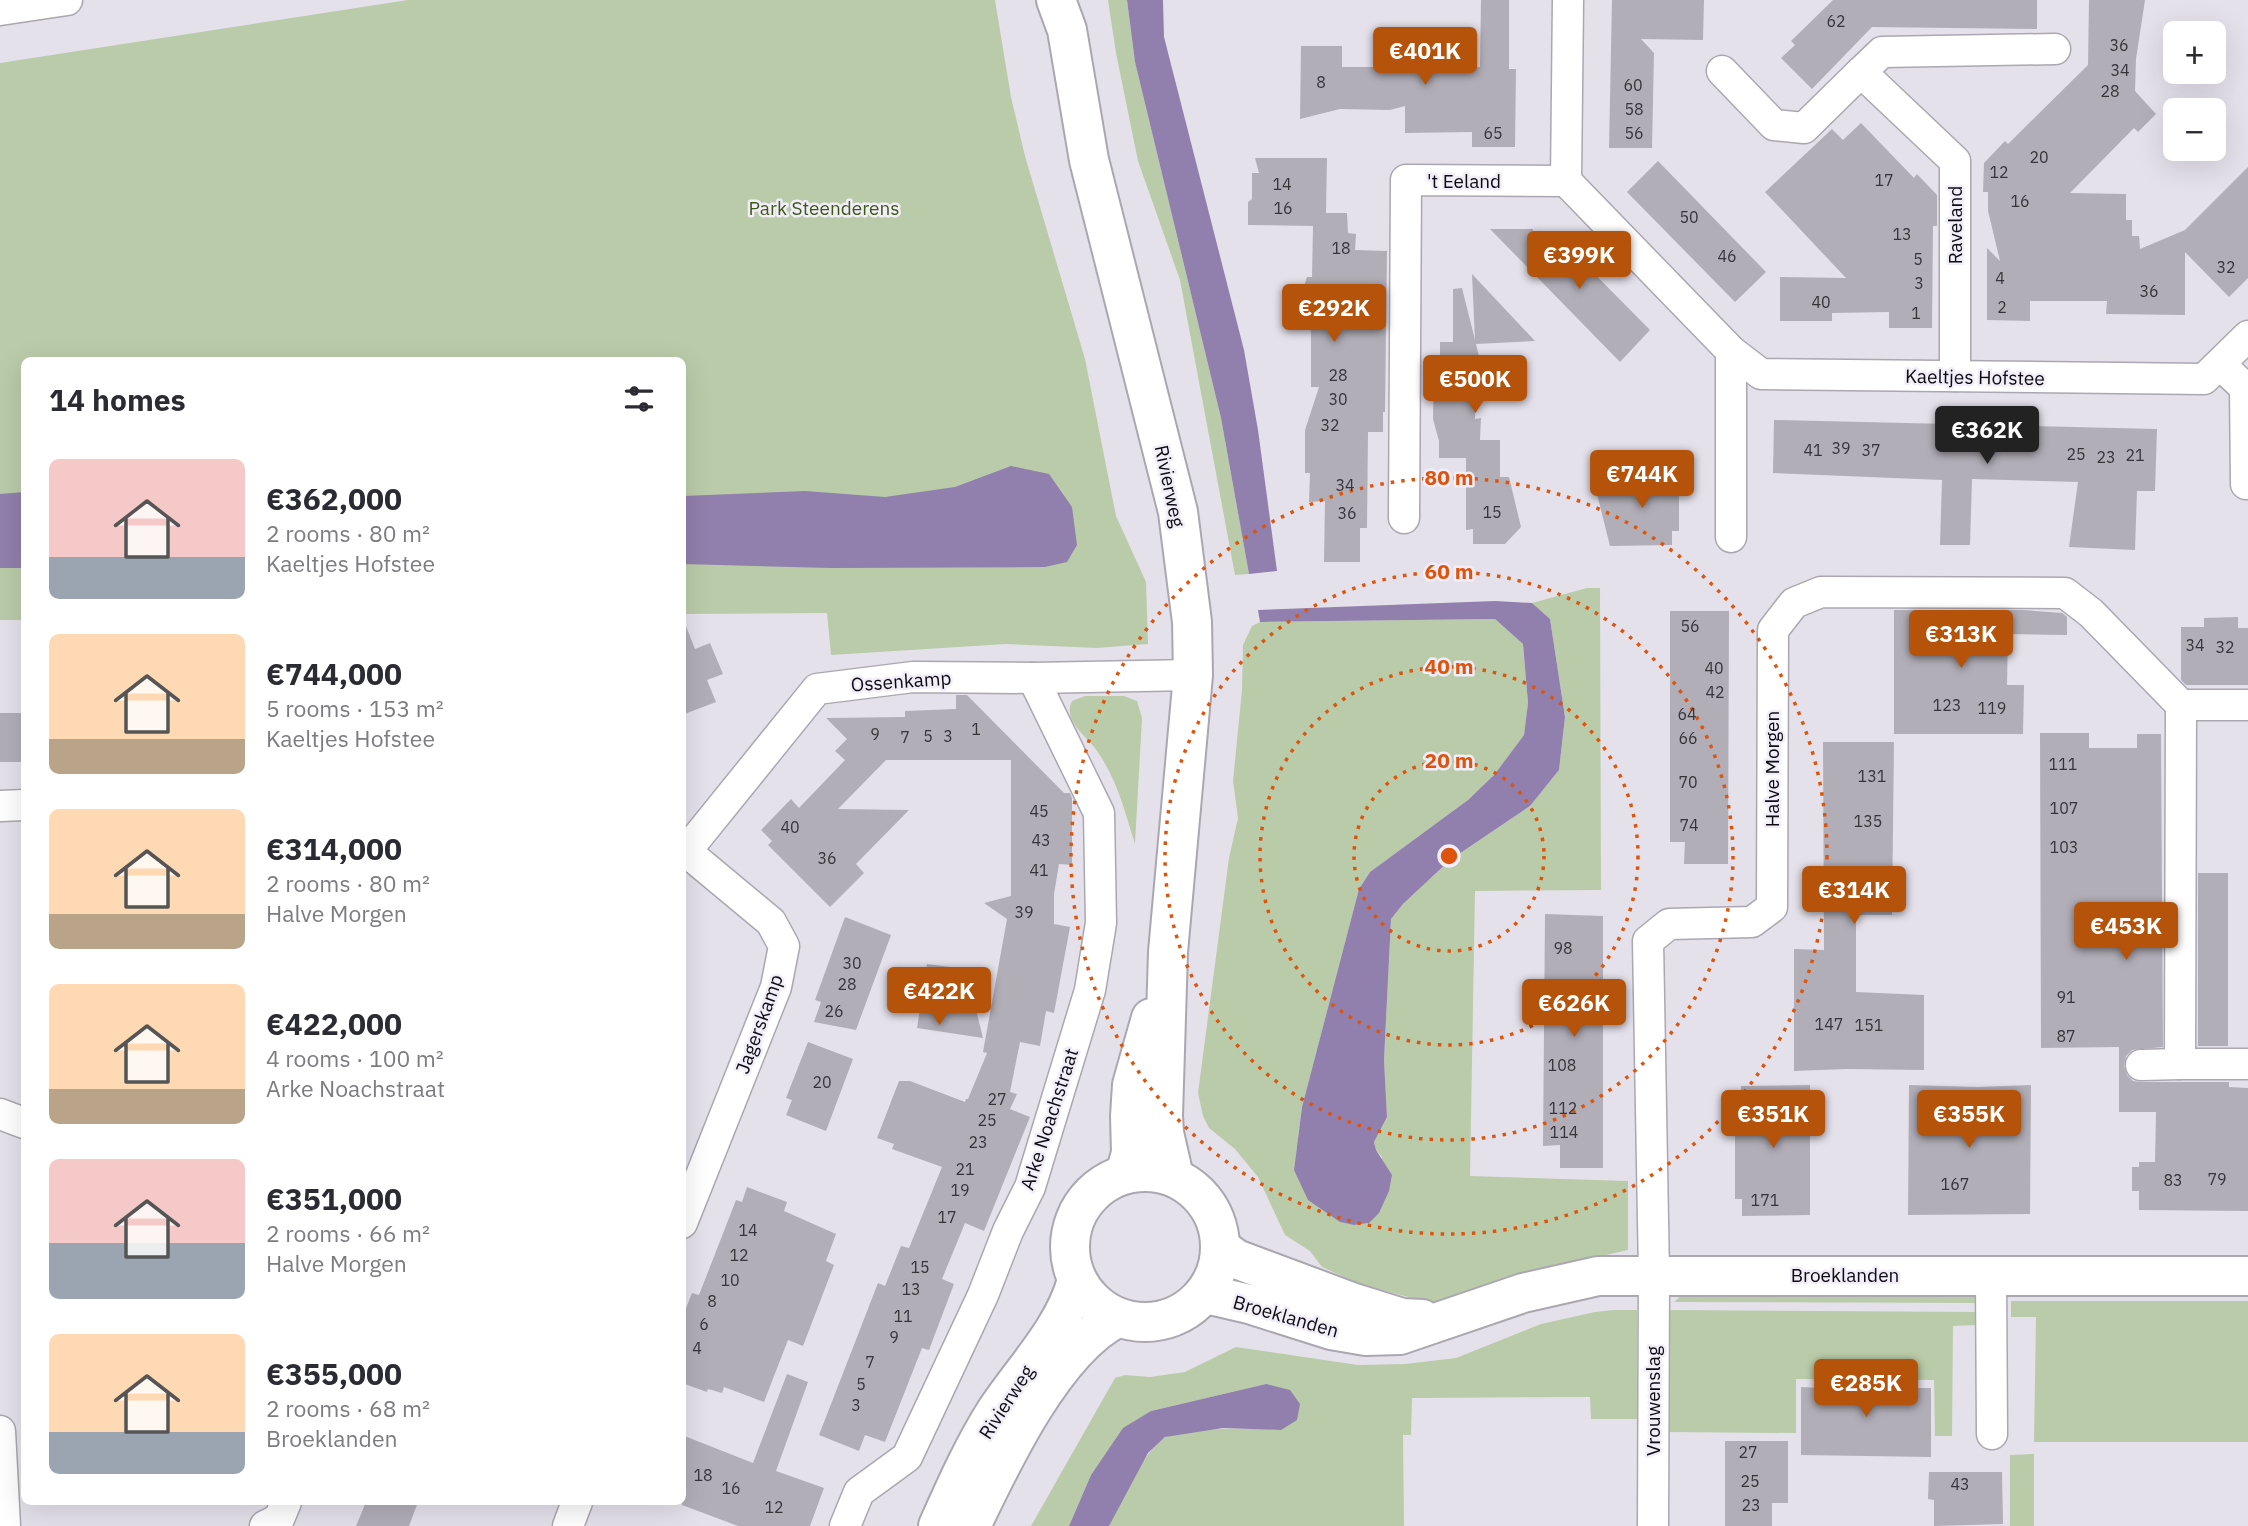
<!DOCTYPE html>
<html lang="en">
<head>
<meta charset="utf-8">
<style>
  body { margin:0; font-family:"IBM Plex Sans",sans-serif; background:#f2f2f3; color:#2b2b33; height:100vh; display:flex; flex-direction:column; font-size:26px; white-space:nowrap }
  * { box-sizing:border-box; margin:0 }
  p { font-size:23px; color:#7c7c81 }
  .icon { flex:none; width:38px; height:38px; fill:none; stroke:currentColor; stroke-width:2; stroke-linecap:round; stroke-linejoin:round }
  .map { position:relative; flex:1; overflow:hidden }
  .details { position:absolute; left:21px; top:357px; width:665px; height:1148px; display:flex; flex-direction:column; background:#fff; border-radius:10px; box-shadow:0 7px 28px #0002 }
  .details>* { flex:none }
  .controls { position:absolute; left:2163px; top:21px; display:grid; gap:14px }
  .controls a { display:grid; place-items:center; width:63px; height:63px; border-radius:10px; background:#fff; box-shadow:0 7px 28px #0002; font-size:35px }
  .price { position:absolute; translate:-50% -60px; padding:0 16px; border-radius:7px; background:#b45309; color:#fff; font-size:23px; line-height:46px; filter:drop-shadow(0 2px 4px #0008) }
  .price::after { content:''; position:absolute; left:50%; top:42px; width:21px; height:16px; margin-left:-10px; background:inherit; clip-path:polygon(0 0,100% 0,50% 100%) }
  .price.current { background:#222; color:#fff }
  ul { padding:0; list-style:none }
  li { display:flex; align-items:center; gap:21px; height:175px; padding:0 28px }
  li span { display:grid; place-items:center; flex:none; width:196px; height:140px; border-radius:10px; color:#555 }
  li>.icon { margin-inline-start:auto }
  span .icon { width:84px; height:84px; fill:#fffc; stroke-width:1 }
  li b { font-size:30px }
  h2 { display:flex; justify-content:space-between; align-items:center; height:84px; padding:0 28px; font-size:30px }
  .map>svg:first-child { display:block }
  .green { fill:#bacba9 }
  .water { fill:#917fad }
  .building { fill:#b2aeb8 }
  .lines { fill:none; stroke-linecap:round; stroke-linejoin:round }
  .street-casing { stroke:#aba7b1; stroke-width:33 }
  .secondary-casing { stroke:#aba7b1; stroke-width:42 }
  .street { stroke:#fff; stroke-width:30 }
  .secondary { stroke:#fff; stroke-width:38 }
  .ring { fill:none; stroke:#dd550c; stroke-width:3.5; stroke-dasharray:3.5 7 }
  .labels { text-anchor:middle; stroke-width:5; stroke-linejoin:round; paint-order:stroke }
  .number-label { font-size:16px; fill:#363439 }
  .street-label { font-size:19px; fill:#0d0b0f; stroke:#f2eef9 }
  .park-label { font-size:19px; fill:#3c5914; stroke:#f2eef9 }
  .centre { fill:#dd550c; stroke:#f2eef9; stroke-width:3.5 }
  .ring-label { font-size:21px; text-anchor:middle; font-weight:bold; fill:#dd550c; stroke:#f2eef9; stroke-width:5; stroke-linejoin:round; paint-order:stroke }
</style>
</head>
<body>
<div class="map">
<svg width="2248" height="1526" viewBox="0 0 2248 1526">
  <rect width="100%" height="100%" fill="#e5e1eb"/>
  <g class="green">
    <polygon points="408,0 995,0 1011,97 1025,156 1085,359 1116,516 1146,582 1148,644 1097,648 1006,644 831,655 827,613 683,614 682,360 24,360 24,620 0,620 0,63"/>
    <polygon points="1108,0 1127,0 1135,62 1221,418 1249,574 1235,575 1180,280 1138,161 1116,53"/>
    <polygon points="1587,588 1600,588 1601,890 1475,891 1470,1176 1628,1181 1628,1250 1506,1278 1465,1295 1442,1302 1423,1301 1360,1284 1322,1267 1310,1251 1285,1235 1258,1177 1235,1149 1209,1128 1203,1116 1198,1093 1229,858 1238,818 1233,781 1242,690 1243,645 1252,626 1260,622 1495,619 1523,644 1528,703 1524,735 1494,775 1468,800 1370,872 1359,889 1302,1107 1294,1170 1340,1222 1355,1225 1369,1223 1382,1157 1376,1150 1374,1142 1387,1117 1384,1060 1391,919 1403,904 1450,860 1530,806 1559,770 1565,717 1550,619 1532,603"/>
    <path d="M1085,696h39l13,5 5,17 -7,126c-10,-32 -18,-65 -38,-93 -10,-15 -35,-30 -25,-50z"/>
    <polygon points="1977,1292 1977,1303 1674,1302 1684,1293"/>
    <polygon points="2011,1301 2248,1301 2248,1442 2034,1442 2036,1317 2011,1317"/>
    <path d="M1614,1310h23v109h-46l-1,-22 -178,1 -1,37h-8l1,91h-295c14,-27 30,-68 54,-87 18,-14 93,-10 118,-9l-15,-46 -115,27 -27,17 -33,47 -22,51h-38l84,-148 10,-3 25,2 35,-5 51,-25 122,18 47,-1 51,-6 85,-34 54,-12z"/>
    <polygon points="1666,1310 1977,1312 1977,1325 1953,1326 1952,1436 1935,1436 1934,1380 1796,1379 1796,1433 1665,1432"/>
    <polygon points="2034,1454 2034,1526 2010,1526 2010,1455"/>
  </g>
  <g class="water">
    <polygon points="1127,0 1163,0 1164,37 1244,350 1258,430 1277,571 1249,574 1221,418 1135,62"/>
    <polygon points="1011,466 1049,474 1072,507 1077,545 1067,562 1045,567 830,568 683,564 683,496 805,491 885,497 955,487"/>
    <polygon points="24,492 24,568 0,568 0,494"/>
    <polygon points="1495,601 1532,603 1550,619 1565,717 1559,770 1530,806 1450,860 1403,904 1391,919 1384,1060 1387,1117 1374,1142 1376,1150 1392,1175 1389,1191 1379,1213 1369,1223 1354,1225 1340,1222 1308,1200 1294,1170 1302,1107 1359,889 1370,872 1468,800 1494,775 1524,735 1528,703 1523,644 1495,619 1260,622 1258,610"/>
    <polygon points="1266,1384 1290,1390 1300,1404 1297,1420 1281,1430 1223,1428 1165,1437 1148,1453 1109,1526 1069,1526 1091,1475 1123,1428 1151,1411"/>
  </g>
  <g class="building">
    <polygon points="1481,0 1509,0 1509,69 1516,69 1515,147 1472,147 1472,132 1405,133 1405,106 1390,110 1340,109 1300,119 1301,46 1342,46 1342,67 1392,67 1392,61 1419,62 1418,68 1480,67"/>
    <polygon points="1612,0 1704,0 1703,40 1641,39 1654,53 1652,148 1609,148"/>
    <polygon points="1833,0 2037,0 2037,29 1872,27 1812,89 1781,58 1795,45 1791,41"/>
    <polygon points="2089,0 2145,0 2136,59 2135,91 2156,114 2138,132 2134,128 2070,193 2126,194 2126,220 2132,220 2132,236 2139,236 2140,249 2185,230 2248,167 2248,278 2229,297 2185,252 2185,315 2106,314 2107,301 2030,301 2030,321 1987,320 1987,248 2000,261 1988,211 1988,192 1983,192 1984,163 2005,141 2008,144 2088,65"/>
    <polygon points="1861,123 1914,178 1917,174 1937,195 1937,226 1933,226 1932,328 1889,328 1889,312 1832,313 1832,321 1780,321 1780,277 1846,278 1765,192 1832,129 1843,140"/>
    <polygon points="1255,158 1327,158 1326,213 1347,213 1348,233 1356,234 1355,250 1387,251 1385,412 1383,412 1383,432 1368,432 1367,528 1360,528 1360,562 1324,562 1325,501 1309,502 1310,473 1305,473 1305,430 1319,387 1311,387 1311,309 1303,308 1303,289 1307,277 1312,277 1313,226 1248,225 1248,202 1252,199 1252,173 1259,173"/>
    <polygon points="1658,161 1766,272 1735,302 1627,192"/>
    <polygon points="1490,229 1533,229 1533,262 1558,237 1650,330 1620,362"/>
    <polygon points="1472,274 1535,341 1476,344 1482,369 1476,369 1475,419 1481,418 1480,440 1500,440 1500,477 1509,477 1521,527 1505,544 1473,544 1473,529 1466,530 1466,458 1439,458 1439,441 1433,419 1434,367 1440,368 1440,342 1453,342 1453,289 1462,288 1475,340"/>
    <polygon points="1774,420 2157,429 2155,491 2137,491 2135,550 2069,547 2078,482 1972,479 1970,545 1940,545 1942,480 1773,473"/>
    <polygon points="1637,464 1658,464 1679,486 1679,531 1672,531 1672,545 1610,546 1596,490 1637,491"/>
    <polygon points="1894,610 2024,610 2062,613 2067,617 2067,635 2008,634 2007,685 2024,685 2023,734 1894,734"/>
    <polygon points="1670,611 1729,611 1728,864 1684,864 1685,842 1670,842"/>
    <polygon points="2238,617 2238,628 2248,628 2248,685 2186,685 2181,680 2181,627 2204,627 2204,618"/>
    <polygon points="684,621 695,649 710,643 723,674 707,680 716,702 682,715"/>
    <polygon points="956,695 967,695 1064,793 1070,793 1072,798 1072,865 1059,864 1054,894 1054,924 1070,927 1054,1013 1046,1011 1040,1046 1020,1042 1010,1092 1017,1094 1010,1109 1030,1117 1013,1159 984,1231 965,1223 942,1279 954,1284 929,1350 922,1348 885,1442 865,1435 859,1451 819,1435 878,1283 885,1286 901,1246 909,1248 942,1167 892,1149 894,1144 877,1138 899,1081 910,1081 965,1102 966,1099 968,1099 987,1053 983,1052 1007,919 984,903 1011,896 1011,760 886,760 838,809 909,810 856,864 864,873 830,907 768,845 772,841 761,830 791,799 799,808 845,760 835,751 847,739 826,718 905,717 905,711 956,709"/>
    <rect x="0" y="713" width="24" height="49"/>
    <polygon points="2040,733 2089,733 2089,748 2137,748 2137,734 2161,734 2163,1047 2132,1050 2126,1056 2124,1066 2127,1075 2133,1081 2141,1082 2229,1082 2229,1087 2248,1088 2248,1211 2139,1210 2139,1191 2132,1191 2132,1167 2139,1167 2139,1162 2155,1162 2156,1112 2119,1112 2119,1047 2041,1048"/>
    <polygon points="1823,742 1894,742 1892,915 1856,915 1856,992 1924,995 1924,1070 1846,1069 1794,1071 1794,949 1824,950"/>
    <rect x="2198" y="873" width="30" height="173"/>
    <polygon points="1545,914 1603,916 1603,1168 1560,1168 1560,1145 1543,1146"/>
    <polygon points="845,917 891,935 856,1030 814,1022 821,1002 815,1000"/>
    <polygon points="927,964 966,969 983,1038 917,1028"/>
    <polygon points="808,1042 853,1059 826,1131 786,1115 792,1100 786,1098"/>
    <polygon points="1810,1085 1810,1215 1742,1216 1742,1199 1735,1199 1735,1101 1741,1101 1741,1086"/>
    <polygon points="1909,1085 1977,1087 2031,1085 2030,1214 1908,1215"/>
    <polygon points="747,1187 787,1202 784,1211 836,1234 826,1261 834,1265 803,1346 788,1340 764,1402 724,1387 722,1393 708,1389 707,1392 682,1383 682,1318 692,1293 699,1295 736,1200 742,1202"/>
    <polygon points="787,1374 808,1382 776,1471 824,1488 810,1526 738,1526 682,1505 682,1435 753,1463"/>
    <polygon points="1819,1381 1916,1381 1915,1388 1931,1388 1931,1457 1801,1455 1801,1387 1819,1388"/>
    <polygon points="1725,1441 1788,1441 1788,1503 1772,1503 1772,1526 1725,1526"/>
    <polygon points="1929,1472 2002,1472 2003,1524 1934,1526 1934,1500 1928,1499"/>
    <polygon points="366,1502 418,1502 409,1526 356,1526"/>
  </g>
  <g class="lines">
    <g class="street-casing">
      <g id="street">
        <polyline points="1568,0 1566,181 1731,351 1761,374 2204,379 2248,336"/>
        <polyline points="0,10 67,0"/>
        <polyline points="1722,71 1774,125 1804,128 1861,72"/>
        <polyline points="1731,351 1731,537"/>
        <polyline points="2220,364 2245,388 2246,484"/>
        <polyline points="1955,376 1955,161 1861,72 1882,52 2055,49"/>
        <polyline points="1404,518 1406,180 1566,181"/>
        <polyline points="2181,705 2180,1064 2248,1064"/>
        <polyline points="0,806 24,805"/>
        <polyline points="682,848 771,922 784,946 776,987 682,1223"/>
        <polyline points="687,850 817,689 913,677 1033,678 1193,675"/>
        <polyline points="2141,1065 2180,1064"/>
        <polyline points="0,1114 24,1123"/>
        <polyline points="1991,1275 1992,1434"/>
        <polyline points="0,1431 5,1526"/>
        <polyline points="265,1526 279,1519 286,1502"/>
        <polyline points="568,1526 577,1502"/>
        <polyline points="845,1526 859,1492 907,1457 983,1295 1008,1231 1030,1187 1090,990 1101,923 1099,813 1033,678"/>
        <polyline points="1653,1526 1654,1276 1648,941 1669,924 1752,922 1772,907 1773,630 1794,603 1821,592 2065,593 2091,613 2181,705 2248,705"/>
      </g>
    </g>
    <g class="secondary-casing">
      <g id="secondary">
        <polyline points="1056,0 1067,30 1089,160 1178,512 1192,622 1193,675 1168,952 1163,1116 1164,1133 1174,1177"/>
        <circle cx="1145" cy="1247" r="75"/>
        <polyline points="1125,1174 1131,1153 1130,1116 1132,1085 1151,1018"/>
        <polyline points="1221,1248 1236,1259 1354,1303 1402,1318 1422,1319"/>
        <polyline points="1206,1294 1249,1304 1331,1330 1366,1336 1400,1335 1523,1293 1598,1276 2248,1276"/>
        <path d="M938,1526c17,-38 35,-79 58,-115 28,-42 68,-82 81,-131"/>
        <path d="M971,1526c30,-63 83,-176 146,-208"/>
      </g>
    </g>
    <use href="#street" class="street"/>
    <use href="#secondary" class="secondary"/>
  </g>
  <g class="ring">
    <circle cx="1449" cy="856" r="95"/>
    <circle cx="1449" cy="856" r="189"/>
    <circle cx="1449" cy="856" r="284"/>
    <circle cx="1449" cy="856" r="378"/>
  </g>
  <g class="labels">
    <g class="number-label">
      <text x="1836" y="27">62</text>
      <text x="2119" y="51">36</text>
      <text x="2120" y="76">34</text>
      <text x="1321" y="88">8</text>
      <text x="1633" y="91">60</text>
      <text x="2110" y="97">28</text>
      <text x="1634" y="115">58</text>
      <text x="1493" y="139">65</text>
      <text x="1634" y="139">56</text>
      <text x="2039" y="163">20</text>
      <text x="1999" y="178">12</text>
      <text x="1884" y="186">17</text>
      <text x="1282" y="190">14</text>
      <text x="2020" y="207">16</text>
      <text x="1283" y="214">16</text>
      <text x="1689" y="223">50</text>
      <text x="1902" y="240">13</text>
      <text x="1341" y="254">18</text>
      <text x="1727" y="262">46</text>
      <text x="1918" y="265">5</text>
      <text x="2226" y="273">32</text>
      <text x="2000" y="284">4</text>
      <text x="1919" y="289">3</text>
      <text x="2149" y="297">36</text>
      <text x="1821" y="308">40</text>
      <text x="2002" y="313">2</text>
      <text x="1916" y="319">1</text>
      <text x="1338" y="381">28</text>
      <text x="1338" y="405">30</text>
      <text x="1330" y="431">32</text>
      <text x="1841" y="454">39</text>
      <text x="1813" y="456">41</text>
      <text x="1871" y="456">37</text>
      <text x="2076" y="460">25</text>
      <text x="2135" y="461">21</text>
      <text x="2106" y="463">23</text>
      <text x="1345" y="491">34</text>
      <text x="1492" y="518">15</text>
      <text x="1347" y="519">36</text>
      <text x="1690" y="632">56</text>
      <text x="2195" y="651">34</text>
      <text x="2225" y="653">32</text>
      <text x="1714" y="674">40</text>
      <text x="1715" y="698">42</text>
      <text x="1947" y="711">123</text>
      <text x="1992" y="714">119</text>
      <text x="1687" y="720">64</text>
      <text x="976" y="735">1</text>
      <text x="875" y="740">9</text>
      <text x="928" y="742">5</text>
      <text x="948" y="742">3</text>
      <text x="905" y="743">7</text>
      <text x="1688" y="744">66</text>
      <text x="2063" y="770">111</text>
      <text x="1872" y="782">131</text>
      <text x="1688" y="788">70</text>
      <text x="2064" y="814">107</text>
      <text x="1039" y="817">45</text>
      <text x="1868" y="827">135</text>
      <text x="1689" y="831">74</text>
      <text x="790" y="833">40</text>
      <text x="1041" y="846">43</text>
      <text x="2064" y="853">103</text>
      <text x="827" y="864">36</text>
      <text x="1039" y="876">41</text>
      <text x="1024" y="918">39</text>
      <text x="1563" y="954">98</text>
      <text x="852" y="969">30</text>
      <text x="847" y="990">28</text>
      <text x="2066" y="1003">91</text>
      <text x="834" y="1017">26</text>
      <text x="1829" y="1030">147</text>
      <text x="1869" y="1031">151</text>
      <text x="2066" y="1042">87</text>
      <text x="1562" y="1071">108</text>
      <text x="822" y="1088">20</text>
      <text x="997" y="1105">27</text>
      <text x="1563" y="1114">112</text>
      <text x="987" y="1126">25</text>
      <text x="1564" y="1138">114</text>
      <text x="978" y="1148">23</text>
      <text x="965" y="1175">21</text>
      <text x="2217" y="1185">79</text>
      <text x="2173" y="1186">83</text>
      <text x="1955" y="1190">167</text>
      <text x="960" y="1196">19</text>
      <text x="1765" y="1206">171</text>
      <text x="947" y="1223">17</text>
      <text x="748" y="1236">14</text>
      <text x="739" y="1261">12</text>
      <text x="920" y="1273">15</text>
      <text x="730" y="1286">10</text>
      <text x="911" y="1295">13</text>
      <text x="712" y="1307">8</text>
      <text x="903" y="1322">11</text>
      <text x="704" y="1330">6</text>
      <text x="894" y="1343">9</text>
      <text x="697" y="1354">4</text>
      <text x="870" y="1368">7</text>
      <text x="861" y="1390">5</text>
      <text x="856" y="1411">3</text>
      <text x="1748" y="1458">27</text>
      <text x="703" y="1481">18</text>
      <text x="1750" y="1487">25</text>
      <text x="1960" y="1490">43</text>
      <text x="731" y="1494">16</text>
      <text x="1751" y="1511">23</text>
      <text x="774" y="1513">12</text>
    </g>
    <g class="street-label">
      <text x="1464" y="188">'t Eeland</text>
      <text transform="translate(1955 225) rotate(-90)" y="7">Raveland</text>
      <text transform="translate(1975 377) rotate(1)" y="7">Kaeltjes Hofstee</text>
      <text transform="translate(1170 486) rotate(78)" y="7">Rivierweg</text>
      <text transform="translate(901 681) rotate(-4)" y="7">Ossenkamp</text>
      <text transform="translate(1772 769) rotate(-90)" y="7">Halve Morgen</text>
      <text transform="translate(759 1024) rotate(-70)" y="7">Jagerskamp</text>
      <text transform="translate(1049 1119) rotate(-72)" y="7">Arke Noachstraat</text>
      <text x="1845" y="1282">Broeklanden</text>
      <text transform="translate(1286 1316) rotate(16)" y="7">Broeklanden</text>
      <text transform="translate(1653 1401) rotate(-90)" y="7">Vrouwenslag</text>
      <text transform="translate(1006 1402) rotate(-57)" y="7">Rivierweg</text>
    </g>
    <g class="park-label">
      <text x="824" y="215">Park Steenderens</text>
    </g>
  </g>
  <circle cx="1449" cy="856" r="10" class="centre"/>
  <g class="ring-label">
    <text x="1449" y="485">80 m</text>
    <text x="1449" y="579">60 m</text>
    <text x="1449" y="674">40 m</text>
    <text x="1449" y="768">20 m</text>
  </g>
</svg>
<div class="controls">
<a>+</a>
<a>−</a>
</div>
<b class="price" style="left:1425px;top:87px">€401K</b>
<b class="price" style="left:1579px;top:291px">€399K</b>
<b class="price" style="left:1334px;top:344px">€292K</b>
<b class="price" style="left:1475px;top:415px">€500K</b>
<b class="price current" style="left:1987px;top:466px">€362K</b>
<b class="price" style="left:1642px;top:510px">€744K</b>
<b class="price" style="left:1961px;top:670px">€313K</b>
<b class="price" style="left:1854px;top:926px">€314K</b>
<b class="price" style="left:2126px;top:962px">€453K</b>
<b class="price" style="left:939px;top:1027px">€422K</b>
<b class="price" style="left:1574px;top:1039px">€626K</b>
<b class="price" style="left:1773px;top:1150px">€351K</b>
<b class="price" style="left:1969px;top:1150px">€355K</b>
<b class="price" style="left:1866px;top:1419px">€285K</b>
<section class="details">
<h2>14 homes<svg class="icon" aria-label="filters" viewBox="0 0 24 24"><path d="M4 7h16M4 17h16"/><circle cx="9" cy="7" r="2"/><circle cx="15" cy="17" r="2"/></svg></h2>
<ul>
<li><span style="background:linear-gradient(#f6c9c9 70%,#9aa5b1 0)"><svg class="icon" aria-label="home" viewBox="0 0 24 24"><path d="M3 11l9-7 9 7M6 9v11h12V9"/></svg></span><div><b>€362,000</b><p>2 rooms · 80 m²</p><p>Kaeltjes Hofstee</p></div></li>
<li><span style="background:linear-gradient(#ffd9b3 75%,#b9a48a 0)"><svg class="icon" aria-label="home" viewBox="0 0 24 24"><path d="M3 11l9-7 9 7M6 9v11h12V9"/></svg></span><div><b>€744,000</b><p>5 rooms · 153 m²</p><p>Kaeltjes Hofstee</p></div></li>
<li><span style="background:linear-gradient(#ffd9b3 75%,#b9a48a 0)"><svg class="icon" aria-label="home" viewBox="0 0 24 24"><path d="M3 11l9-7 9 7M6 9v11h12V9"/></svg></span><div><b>€314,000</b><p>2 rooms · 80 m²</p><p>Halve Morgen</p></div></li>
<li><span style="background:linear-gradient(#ffd9b3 75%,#b9a48a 0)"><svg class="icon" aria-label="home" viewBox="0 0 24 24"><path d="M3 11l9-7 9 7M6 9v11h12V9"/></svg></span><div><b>€422,000</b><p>4 rooms · 100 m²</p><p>Arke Noachstraat</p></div></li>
<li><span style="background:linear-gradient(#f6c9c9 60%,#9aa5b1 0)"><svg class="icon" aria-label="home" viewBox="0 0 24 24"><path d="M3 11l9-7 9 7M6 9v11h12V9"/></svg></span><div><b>€351,000</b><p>2 rooms · 66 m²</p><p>Halve Morgen</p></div></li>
<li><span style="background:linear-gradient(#ffd9b3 70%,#9aa5b1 0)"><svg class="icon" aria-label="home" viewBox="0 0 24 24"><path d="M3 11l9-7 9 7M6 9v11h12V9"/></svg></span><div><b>€355,000</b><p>2 rooms · 68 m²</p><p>Broeklanden</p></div></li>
</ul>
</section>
</div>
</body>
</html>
